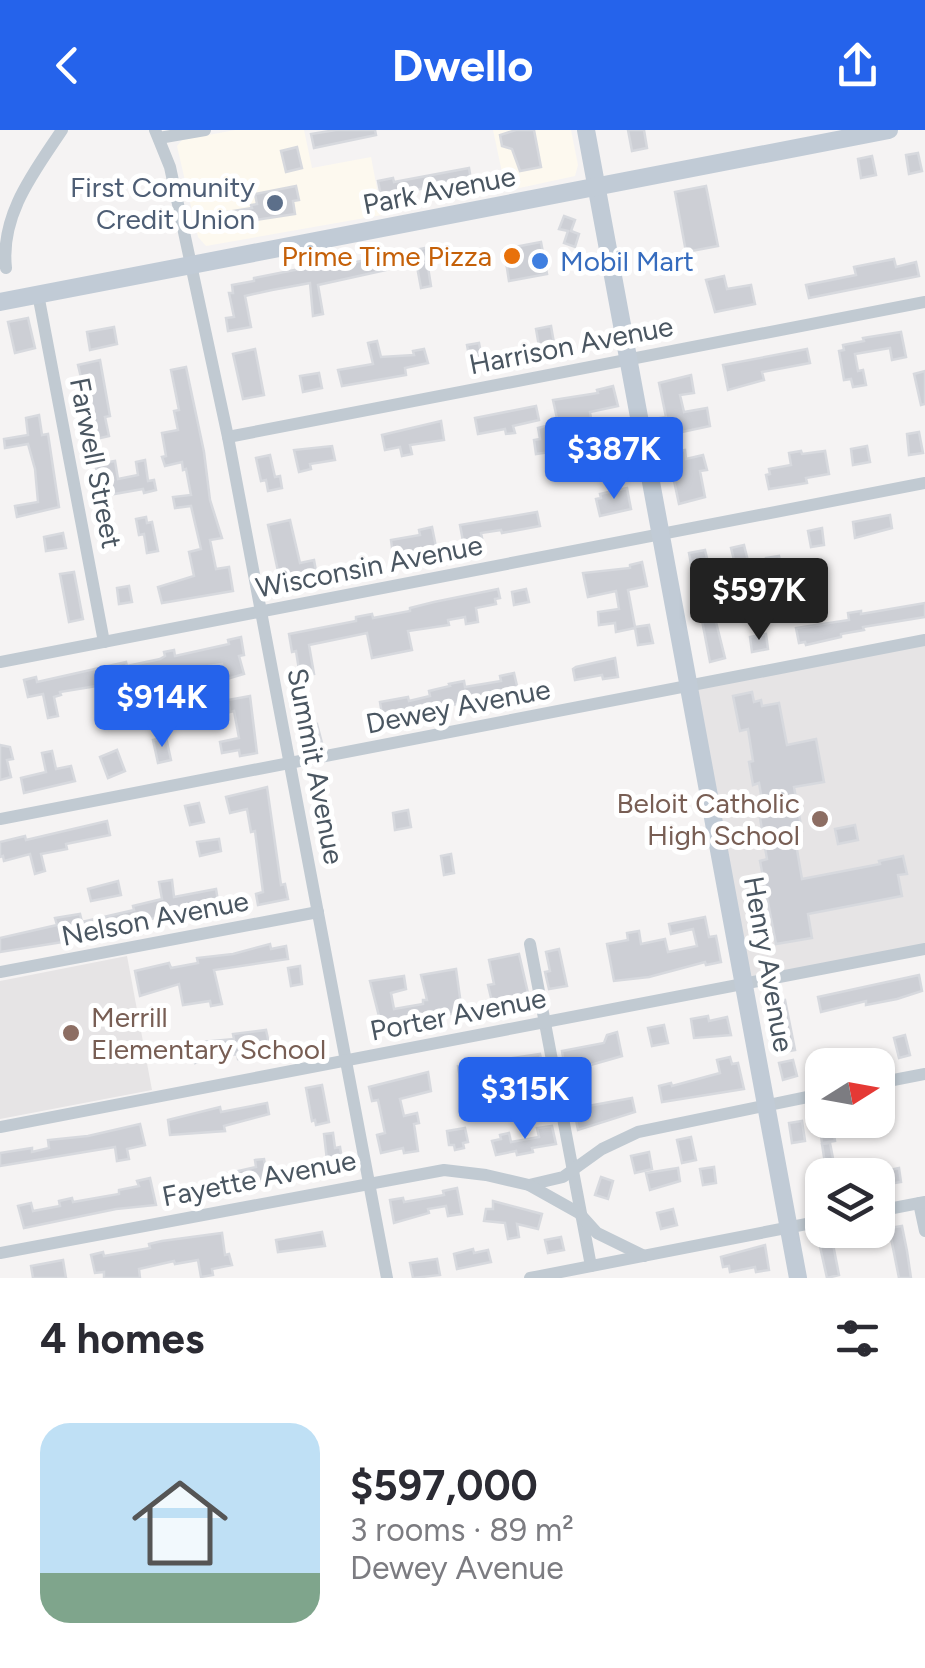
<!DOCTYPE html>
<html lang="en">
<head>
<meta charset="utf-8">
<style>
  body { margin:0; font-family:Figtree,sans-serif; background:#f7f7f7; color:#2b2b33; height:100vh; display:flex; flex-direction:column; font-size:38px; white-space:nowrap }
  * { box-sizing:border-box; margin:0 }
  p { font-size:32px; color:#7c7c81 }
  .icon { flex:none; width:55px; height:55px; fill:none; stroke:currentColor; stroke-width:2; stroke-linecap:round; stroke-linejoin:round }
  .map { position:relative; height:1148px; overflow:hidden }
  .panel { display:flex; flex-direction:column; background:#fff; flex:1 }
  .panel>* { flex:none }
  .needle { width:65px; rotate:79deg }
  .controls { position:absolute; left:805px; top:918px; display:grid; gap:20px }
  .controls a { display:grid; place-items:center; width:90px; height:90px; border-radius:20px; background:#fff; box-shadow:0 2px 8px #0004; font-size:50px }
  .price { position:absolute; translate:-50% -85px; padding:0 22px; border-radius:10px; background:#2563eb; color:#fff; font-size:32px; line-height:65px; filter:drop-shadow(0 2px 5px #0008) }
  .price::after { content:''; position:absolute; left:50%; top:60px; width:30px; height:22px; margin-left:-15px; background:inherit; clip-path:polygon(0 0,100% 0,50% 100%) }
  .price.selected { background:#222; color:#fff }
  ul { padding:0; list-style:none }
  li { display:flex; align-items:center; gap:30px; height:250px; padding:0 40px }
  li+li { border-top:2px solid #e1e1e2 }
  li span { display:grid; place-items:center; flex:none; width:280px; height:200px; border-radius:30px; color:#555 }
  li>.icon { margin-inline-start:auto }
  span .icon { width:120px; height:120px; fill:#fffc; stroke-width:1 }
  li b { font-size:42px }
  h2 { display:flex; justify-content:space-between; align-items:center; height:120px; padding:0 40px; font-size:42px }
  header { display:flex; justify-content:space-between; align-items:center; height:130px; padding:0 40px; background:#2563eb; color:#fff; font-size:45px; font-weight:700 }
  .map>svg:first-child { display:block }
  .commercial { fill:#fdf9ef }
  .education { fill:#e6e4e5 }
  .building { fill:#cdcfd5; stroke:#d7d9de; stroke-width:2.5 }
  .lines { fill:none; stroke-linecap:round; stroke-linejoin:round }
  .street { stroke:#c1cad2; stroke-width:12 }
  .secondary { stroke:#c1cbd6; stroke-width:18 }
  .service-dot { fill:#5c6f8a; stroke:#fff; stroke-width:4 }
  .food-dot { fill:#e8710a; stroke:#fff; stroke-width:4 }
  .shop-dot { fill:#3f7fe0; stroke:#fff; stroke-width:4 }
  .education-dot { fill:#8d6e63; stroke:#fff; stroke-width:4 }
  .labels { text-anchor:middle; stroke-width:10; stroke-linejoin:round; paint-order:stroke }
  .service-label { font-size:28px; fill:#4e5e75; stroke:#fff; text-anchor:end }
  .street-label { font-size:28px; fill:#4a5661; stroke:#fff }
  .food-label { font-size:28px; fill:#c56008; stroke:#fff; text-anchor:end }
  .shop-label { font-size:28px; fill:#366cbe; stroke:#fff; text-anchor:start }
  .education-label { font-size:28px; fill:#785e54; stroke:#fff; text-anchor:end }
</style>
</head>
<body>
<header><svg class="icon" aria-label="back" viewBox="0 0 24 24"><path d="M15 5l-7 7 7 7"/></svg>Dwello<svg class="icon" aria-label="share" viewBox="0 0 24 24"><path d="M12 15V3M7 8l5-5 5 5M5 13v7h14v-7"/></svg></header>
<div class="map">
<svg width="925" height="1148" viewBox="0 0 925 1148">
  <rect width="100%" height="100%" fill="#f5f3f3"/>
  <g class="commercial">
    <polygon points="235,0 304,0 312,38 371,27 382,85 206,116 198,107 177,16 182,10"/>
    <polygon points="493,0 571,0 578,35 575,46 506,61"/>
  </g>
  <g class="education">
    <polygon points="925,510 925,823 745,854 689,556"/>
    <polygon points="127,826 152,960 0,989 0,851"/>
  </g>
  <g class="building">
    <polygon points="336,0 375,0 376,5 314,18 311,4"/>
    <polygon points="516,0 534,0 541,37 520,41 512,19 502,16 500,5"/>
    <polygon points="628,0 644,0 647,18 632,21"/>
    <polygon points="297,17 302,38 286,42 281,21"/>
    <polygon points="918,23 922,41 909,44 906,25"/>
    <polygon points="872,26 876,45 861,48 858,29"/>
    <polygon points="469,38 471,50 381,66 378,51 393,48 394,52"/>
    <polygon points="296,56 299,70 293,71 295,84 229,94 227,82 252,78 251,75 257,74 255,64"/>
    <polygon points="706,56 718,116 686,122 675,62"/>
    <polygon points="564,86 575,90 571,101 579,104 575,117 564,113 568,101 559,99"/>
    <polygon points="541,112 547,144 509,151 504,119"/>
    <polygon points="435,116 438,129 427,131 431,156 421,158 416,131 386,138 386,140 318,155 323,184 313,186 310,153 272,160 245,166 251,197 228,201 226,188 234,187 229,163 233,163 232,155 254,151 254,148 340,131 341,135"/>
    <polygon points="894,129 896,137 916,132 919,146 809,168 806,155 856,145 854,137"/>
    <polygon points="724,146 727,159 751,155 755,174 715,182 706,150"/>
    <polygon points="28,188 35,218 15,223 8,192"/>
    <polygon points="551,196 555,219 540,222 536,199"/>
    <polygon points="114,197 117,214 90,220 87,202"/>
    <polygon points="901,202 906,227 892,230 890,218 855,224 858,241 863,240 866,255 853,257 851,249 844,250 839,221 844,220 843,215 864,211 863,208"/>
    <polygon points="377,211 381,227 414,225 413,221 424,219 428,233 405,238 406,245 342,256 338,240 373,234 368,213"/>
    <polygon points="479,213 482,229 470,231 467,215"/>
    <polygon points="255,219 264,265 243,269 233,224"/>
    <polygon points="807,219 810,233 762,242 764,250 728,260 723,235"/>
    <polygon points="100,230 110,286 105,287 109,306 96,309 78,235"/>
    <polygon points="186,237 204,322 210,370 222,408 210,410 216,439 229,437 233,461 162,473 158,457 194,446 189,422 201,419 191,376 175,378 173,367 191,365 186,339 183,340 182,332 165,336 162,327 166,326 162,303 178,300 174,281 179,280 171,240"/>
    <polygon points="925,241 925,274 921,275 914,244"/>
    <polygon points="319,243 322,258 303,262 300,246"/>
    <polygon points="691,245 694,263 680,265 684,282 707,278 710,296 663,306 660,288 666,287 659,253"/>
    <polygon points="613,256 618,276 590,282 594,311 579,314 578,307 548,315 550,322 536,324 534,310 540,309 538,298 558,293 553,270 598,263 597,260"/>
    <polygon points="536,276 539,290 513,296 515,303 506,304 505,299 478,304 475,288"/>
    <polygon points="39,285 42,305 48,304 59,377 17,387 15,376 38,372 35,339 28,314 5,318 4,309 28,305 26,288"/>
    <polygon points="441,291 444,310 410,315 412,324 402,326 400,317 385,320 382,305"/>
    <polygon points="919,302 923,323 909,325 907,304"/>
    <polygon points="332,316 335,330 310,334 311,339 299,342 294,320"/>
    <polygon points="867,316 870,332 853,335 851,319"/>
    <polygon points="685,320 686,329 703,325 707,340 700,341 705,367 679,374 668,323"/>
    <polygon points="801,321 802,324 825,321 829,344 806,348 807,353 769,359 766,345 770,344 769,339 791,335 789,323"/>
    <polygon points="270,325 275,347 280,346 282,358 268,361 266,350 261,351 256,328"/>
    <polygon points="145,330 148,351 154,350 156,360 144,363 143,359 103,366 95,334 115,331 118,349 138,345 136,332"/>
    <polygon points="627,358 631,379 600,386 596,369 601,368 600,364"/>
    <polygon points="537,382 540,396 502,403 501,400 481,403 482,408 463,411 460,395"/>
    <polygon points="890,385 892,398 855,408 853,392"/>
    <polygon points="146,387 147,393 152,392 158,421 147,423 144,404 139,405 136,389"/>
    <polygon points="290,390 300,433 314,430 316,441 304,443 305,450 281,455 268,395"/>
    <polygon points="432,397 436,417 393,425 391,410 420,405 419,400"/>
    <polygon points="822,398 824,415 811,417 808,401"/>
    <polygon points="63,403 66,418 46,421 44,407"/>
    <polygon points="744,415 748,431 735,434 731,418"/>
    <polygon points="705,420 714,457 716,484 714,484 725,528 710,532 689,423"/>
    <polygon points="779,426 782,440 768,443 766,428"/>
    <polygon points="642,432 647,456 628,460 635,497 649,495 653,513 638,515 635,498 616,502 615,493 599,495 598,482 619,479 616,461 588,467 583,443 630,438 630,435"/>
    <polygon points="74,442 83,489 69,492 60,444"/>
    <polygon points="129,456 132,472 119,474 117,458"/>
    <polygon points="498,459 500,468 495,469 496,474 476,478 478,492 466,494 465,487 448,490 449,495 408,501 412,520 372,528 367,503 309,515 314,544 300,546 296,521 292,522 289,504 356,491 356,487 372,484 373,488 410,481 410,478 434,472"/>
    <polygon points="526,459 529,472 514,475 512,462"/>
    <polygon points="925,473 925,487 863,497 864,500 841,504 841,507 806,515 805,512 799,513 796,498 849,490 848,483 861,481 861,484"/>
    <polygon points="782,474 784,486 766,489 764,478"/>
    <polygon points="766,504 768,519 752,522 750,507"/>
    <polygon points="241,507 244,525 239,526 244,544 224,550 222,534 190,539 194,558 161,564 162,570 153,572 149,546 130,550 131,554 117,558 115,553 60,562 61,565 54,567 58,586 48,588 43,564 28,567 24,550 36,547 37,552 126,532 127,536 160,529 165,526 164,522 174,520 175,526 229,514 228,510"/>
    <polygon points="615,528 618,547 603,549 602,545 575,550 573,539 576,537"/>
    <polygon points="514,543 518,560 383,591 380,572 408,567 409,571 430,566 429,561 450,556 449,554 464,551 465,557 501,551 500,546"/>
    <polygon points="752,562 754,572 761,570 762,576 779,573 787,615 816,609 824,652 794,657 802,701 794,702 802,749 880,734 879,731 903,726 907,744 898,745 902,766 808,784 812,808 776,814 760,731 767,729 760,688 765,687 759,653 753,655 749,632 753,631 748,599 740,601 733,566"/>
    <polygon points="250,566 257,623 240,626 239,620 222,623 220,612 239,608 234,581 230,582 228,570"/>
    <polygon points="317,594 322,613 304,617 301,605 307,603 305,596"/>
    <polygon points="166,607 171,630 158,633 153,610"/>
    <polygon points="0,615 10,617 13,629 7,630 11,647 0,650"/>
    <polygon points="117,620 125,641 108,648 100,627"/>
    <polygon points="52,621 56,639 71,636 75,651 24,663 21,648 46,642 42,623"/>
    <polygon points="267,657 281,755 285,754 288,769 258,775 256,764 263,762 255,701 251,702 247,679 230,683 226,667"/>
    <polygon points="199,673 204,692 190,695 185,676"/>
    <polygon points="408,680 411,697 395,700 393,683"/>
    <polygon points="107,691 110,705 66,714 67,719 41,724 45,741 35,744 30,724 4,731 3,726 0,727 0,712 25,706 26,710"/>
    <polygon points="855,695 858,710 838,714 835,699"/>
    <polygon points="219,709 221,721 200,726 197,712"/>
    <polygon points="451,724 454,743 444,745 441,726"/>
    <polygon points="172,750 174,767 216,759 219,777 186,787 185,783 150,789 150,793 94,807 0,822 0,808 57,795 55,788 80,784 82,792 134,780 133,776 162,769 159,752"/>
    <polygon points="118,751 121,765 91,771 88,759"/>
    <polygon points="705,787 709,807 716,806 721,832 706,835 705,832 649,847 614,851 607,814 628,810 627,803 639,801 641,814 665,809 668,822 697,816 693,799 671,804 669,794"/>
    <polygon points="270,814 271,819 286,816 288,829 214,840 222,874 211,876 210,871 183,875 179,854 140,866 135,841 169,833 171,838 198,833 197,828 233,824"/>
    <polygon points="559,819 567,856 549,859 545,842 550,841 546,822"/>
    <polygon points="519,824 528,863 492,872 488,855 494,854 489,830"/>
    <polygon points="300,836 302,854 291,856 288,838"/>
    <polygon points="456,839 462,882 417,890 418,895 409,897 409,892 382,898 370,851 404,846 406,859 391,863 394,879 423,874 423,870 427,870 421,845"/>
    <polygon points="919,845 922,861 897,869 866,875 866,871 821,882 818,867"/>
    <polygon points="785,870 795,920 784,922 773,872"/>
    <polygon points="708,886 709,891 727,887 731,905 694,908 691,889"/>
    <polygon points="664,895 668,913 652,916 648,898"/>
    <polygon points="266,900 271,922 238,929 237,924 195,933 190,913 234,909 233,904"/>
    <polygon points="617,902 622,926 580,938 588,976 632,968 635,982 578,1000 570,960 575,959 571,939 565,940 562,921 604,913 607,905"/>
    <polygon points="905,905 910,925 899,928 894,908"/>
    <polygon points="540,924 543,940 461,955 458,936"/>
    <polygon points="730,927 732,934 738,933 744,959 662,972 659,956 671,953 672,956 720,943 717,930"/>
    <polygon points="793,930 797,946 783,950 779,933"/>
    <polygon points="428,942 431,961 400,969 404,986 417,983 419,993 414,994 418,1021 404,1023 403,1018 381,1023 377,1005 385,1003 378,970 372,971 369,957"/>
    <polygon points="322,955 329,992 316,995 315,990 312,991 306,958"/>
    <polygon points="267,973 269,984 224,996 225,1001 170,1005 168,990 220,977 221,982"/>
    <polygon points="824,990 832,990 835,1011 822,1013 819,991"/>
    <polygon points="802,991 805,1011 792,1013 789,993"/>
    <polygon points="140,994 145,1015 127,1019 129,1029 117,1031 115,1017 0,1036 0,1023 32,1018 32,1022 49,1018 48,1010 88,1006"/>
    <polygon points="552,996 556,1014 532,1018 533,1022 517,1025 516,1021 496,1025 492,1011 501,1009 500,1005 509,1003 511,1012 539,1007 537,998"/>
    <polygon points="465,998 468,1012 463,1013 464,1018 455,1020 454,1015 449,1015 447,1001"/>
    <polygon points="333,1003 335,1018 340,1017 343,1036 328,1039 324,1004"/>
    <polygon points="691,1007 696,1030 682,1033 677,1010"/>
    <polygon points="830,1013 835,1039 826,1040 822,1014"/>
    <polygon points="649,1022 652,1039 635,1043 631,1026"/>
    <polygon points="264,1029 265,1035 273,1034 276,1048 223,1059 221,1045 256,1037 255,1030"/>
    <polygon points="714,1037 716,1053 703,1055 700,1039"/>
    <polygon points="678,1038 680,1051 650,1060 646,1043"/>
    <polygon points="899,1038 901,1052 882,1055 880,1042"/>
    <polygon points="601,1047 613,1051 608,1069 595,1065"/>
    <polygon points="150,1048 156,1075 116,1079 24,1098 18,1076 31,1073 33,1081 60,1076 59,1071 72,1068 73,1072 119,1064 119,1060 139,1056 137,1051"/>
    <polygon points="457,1058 462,1084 448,1086 446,1076 428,1079 429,1083 394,1093 390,1070 403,1068 404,1072 444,1065 443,1061"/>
    <polygon points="493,1071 542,1084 538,1099 517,1094 519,1107 508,1109 505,1093 484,1091 486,1079 493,1079"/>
    <polygon points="673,1079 677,1095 661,1099 657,1083"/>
    <polygon points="902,1096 907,1121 911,1148 899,1148 889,1098"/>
    <polygon points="322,1102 325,1116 278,1122 276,1110"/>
    <polygon points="222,1103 225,1125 229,1124 232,1135 212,1139 213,1145 201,1147 198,1130 175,1134 174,1131 139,1139 140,1148 104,1148 104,1142 95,1143 91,1125 103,1122 104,1126 150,1118 149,1114 162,1111"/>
    <polygon points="561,1107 564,1120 548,1123 545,1110"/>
    <polygon points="832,1109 839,1145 827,1148 819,1112"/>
    <polygon points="765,1115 769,1140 756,1142 755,1137 730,1142 729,1136 723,1137 721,1127"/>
    <polygon points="473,1119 474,1123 488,1120 491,1132 457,1139 454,1124"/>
    <polygon points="437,1129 440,1145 413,1148 410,1133"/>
    <polygon points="63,1130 66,1148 33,1148 31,1136"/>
  </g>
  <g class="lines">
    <g class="street">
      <polyline points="155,0 170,37 228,307 387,1148"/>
      <polyline points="159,8 205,0"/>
      <path d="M6,138c-6,-53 28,-96 56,-138"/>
      <polyline points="38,164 104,512"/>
      <polyline points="228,307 925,172"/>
      <polyline points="0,532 925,353"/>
      <polyline points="0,689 925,510"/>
      <polyline points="530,814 591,1136"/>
      <polyline points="0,842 318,782"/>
      <polyline points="878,953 925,944"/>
      <polyline points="0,997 925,819"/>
      <polyline points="529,1055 563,1047 602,1019 638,1002 822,964"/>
      <polyline points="919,1073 925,1101"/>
      <polyline points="878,1081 925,1072"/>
      <polyline points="0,1123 444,1040 486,1045 529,1055 579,1083 597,1103 644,1126"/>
      <polyline points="530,1148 822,1091"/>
    </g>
    <g class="secondary">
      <polyline points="586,0 798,1148"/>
      <polyline points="0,172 889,0"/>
    </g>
  </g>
  <circle class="service-dot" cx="275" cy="73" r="10"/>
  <circle class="food-dot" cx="512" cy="126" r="10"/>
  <circle class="shop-dot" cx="540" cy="131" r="10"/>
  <g class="education-dot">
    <circle cx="820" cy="689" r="10"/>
    <circle cx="71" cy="903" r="10"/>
  </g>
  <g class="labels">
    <g class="service-label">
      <text x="255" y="67">First Comunity<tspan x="255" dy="32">Credit Union</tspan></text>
    </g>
    <g class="street-label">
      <text transform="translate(439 60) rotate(-11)" y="10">Park Avenue</text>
      <text transform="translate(571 215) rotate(-11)" y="10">Harrison Avenue</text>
      <text transform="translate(96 333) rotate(79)" y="10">Farwell Street</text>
      <text transform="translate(369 436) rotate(-11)" y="10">Wisconsin Avenue</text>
      <text transform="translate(458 576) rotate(-11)" y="10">Dewey Avenue</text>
      <text transform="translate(316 636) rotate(79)" y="10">Summit Avenue</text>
      <text transform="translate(155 788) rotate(-11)" y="10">Nelson Avenue</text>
      <text transform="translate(769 834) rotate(80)" y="10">Henry Avenue</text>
      <text transform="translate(458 884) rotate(-11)" y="10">Porter Avenue</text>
      <text transform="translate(259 1048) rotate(-11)" y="10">Fayette Avenue</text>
    </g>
    <g class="food-label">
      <text x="492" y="136">Prime Time Pizza</text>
    </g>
    <g class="shop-label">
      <text x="560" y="141">Mobil Mart</text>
    </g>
    <g class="education-label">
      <text x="800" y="683">Beloit Catholic<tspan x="800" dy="32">High School</tspan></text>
      <text x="91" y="897" text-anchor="start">Merrill<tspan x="91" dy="32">Elementary School</tspan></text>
    </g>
  </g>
</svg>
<div class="controls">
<a><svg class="needle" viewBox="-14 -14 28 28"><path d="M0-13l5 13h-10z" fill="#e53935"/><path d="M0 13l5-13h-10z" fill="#7c7c81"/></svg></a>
<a><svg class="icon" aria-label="layers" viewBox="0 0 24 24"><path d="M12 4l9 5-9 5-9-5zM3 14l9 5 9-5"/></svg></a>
</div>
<b class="price" style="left:614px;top:372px">$387K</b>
<b class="price selected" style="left:759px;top:513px">$597K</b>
<b class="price" style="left:162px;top:620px">$914K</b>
<b class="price" style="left:525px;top:1012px">$315K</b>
</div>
<section class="panel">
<h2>4 homes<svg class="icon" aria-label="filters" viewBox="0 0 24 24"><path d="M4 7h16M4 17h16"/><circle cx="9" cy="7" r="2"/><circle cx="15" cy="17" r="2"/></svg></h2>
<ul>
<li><span style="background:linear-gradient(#bfe0f5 75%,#7fa58c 0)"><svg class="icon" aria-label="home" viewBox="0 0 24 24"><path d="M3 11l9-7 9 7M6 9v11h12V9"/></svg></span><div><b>$597,000</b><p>3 rooms · 89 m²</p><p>Dewey Avenue</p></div></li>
</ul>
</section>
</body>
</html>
